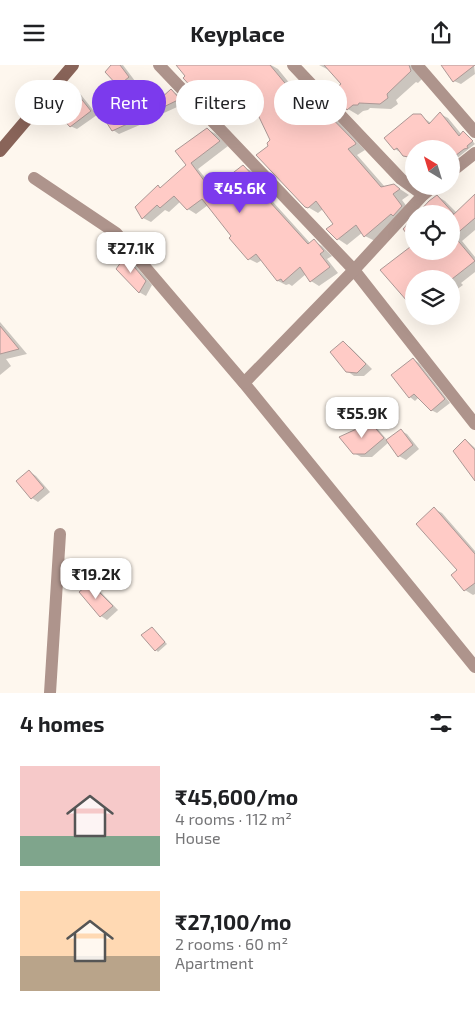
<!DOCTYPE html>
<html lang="en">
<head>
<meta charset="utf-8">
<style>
  body { margin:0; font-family:"Exo 2",sans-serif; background:#f6f6f6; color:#202124; height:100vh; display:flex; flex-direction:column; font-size:19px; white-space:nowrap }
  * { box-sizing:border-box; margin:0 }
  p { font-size:16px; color:#757577 }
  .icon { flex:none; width:28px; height:28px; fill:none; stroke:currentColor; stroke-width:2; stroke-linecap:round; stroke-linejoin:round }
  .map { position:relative; height:628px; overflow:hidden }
  .details { display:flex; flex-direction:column; background:#fff; flex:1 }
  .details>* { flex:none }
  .top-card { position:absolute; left:15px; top:15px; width:445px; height:45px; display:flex; gap:10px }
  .needle { width:32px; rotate:322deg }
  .controls { position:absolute; left:405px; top:75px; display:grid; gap:10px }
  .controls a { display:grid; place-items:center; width:55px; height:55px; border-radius:50%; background:#fff; box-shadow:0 5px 20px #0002; font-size:25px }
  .price { position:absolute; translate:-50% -42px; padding:0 11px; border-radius:10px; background:#fff; color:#222; font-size:16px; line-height:32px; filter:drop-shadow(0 1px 2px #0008) }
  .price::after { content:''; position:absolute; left:50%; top:30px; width:15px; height:11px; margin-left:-8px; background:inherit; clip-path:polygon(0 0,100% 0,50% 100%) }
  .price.current { background:#7c3aed; color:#fff }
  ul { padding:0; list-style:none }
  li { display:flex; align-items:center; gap:15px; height:125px; padding:0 20px }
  li span { display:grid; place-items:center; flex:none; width:140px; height:100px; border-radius:0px; color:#555 }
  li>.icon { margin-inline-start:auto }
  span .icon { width:60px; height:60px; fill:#fffc; stroke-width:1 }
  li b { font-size:21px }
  h2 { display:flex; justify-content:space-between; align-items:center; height:60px; padding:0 20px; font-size:21px }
  .pill { padding:0 18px; border-radius:22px; background:#fff; box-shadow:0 5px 20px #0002; font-size:18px; line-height:45px }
  .pill.current { background:#7c3aed; color:#fff }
  header { display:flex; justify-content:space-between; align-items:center; height:65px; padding:0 20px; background:#fff; font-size:22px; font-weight:700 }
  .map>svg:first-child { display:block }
  .shadow { fill:#0003 }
  .building { fill:#ffcbc6; stroke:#ac9895 }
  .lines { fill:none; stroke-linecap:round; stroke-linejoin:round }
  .minor { stroke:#ae948c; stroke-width:12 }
  .secondary { stroke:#896459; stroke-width:12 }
</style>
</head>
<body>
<header><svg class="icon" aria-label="menu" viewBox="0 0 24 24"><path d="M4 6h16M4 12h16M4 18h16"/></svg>Keyplace<svg class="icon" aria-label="share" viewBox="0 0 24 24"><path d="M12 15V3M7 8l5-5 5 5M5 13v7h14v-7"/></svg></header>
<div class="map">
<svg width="475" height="628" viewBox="0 0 475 628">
  <rect width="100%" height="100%" fill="#fef7ee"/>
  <g class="shadow">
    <polygon points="113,0 123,0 135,16 125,24 119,20 106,7"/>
    <polygon points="177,0 271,0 278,4 312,46 320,42 330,48 365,85 357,90 385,122 394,120 409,130 402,135 411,147 375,176 365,171 363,167 347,180 338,174 335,159 323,144 318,148 306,141 269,82 272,75 256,42 253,45 243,40 229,25 214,39 204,34 197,26"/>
    <polygon points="319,0 417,0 422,14 418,18 416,17 396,35 398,39 391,44 370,43 368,45 363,46 358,50 348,44 333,26 343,19 331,6"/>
    <polygon points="443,0 474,0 475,9 461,19 454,16"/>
    <polygon points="72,22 78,26 97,50 77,64 70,61"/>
    <polygon points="171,26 177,29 186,38 155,52 148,49"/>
    <polygon points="110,27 117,30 142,59 119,69 113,65"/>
    <polygon points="440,49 448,53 462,70 464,67 466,69 475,79 451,98 451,84 414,84 414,96 395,84 386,73 421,51 431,58"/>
    <polygon points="207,64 216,69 228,81 198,104 214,124 243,102 252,106 276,132 264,127 311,179 314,176 322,181 332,191 327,194 338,208 319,221 311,216 306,209 292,221 289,219 286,220 278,216 262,195 257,198 249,194 208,140 196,149 188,144 181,136 169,147 165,145 151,157 143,153 158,121 162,124 188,100"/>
    <polygon points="475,130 475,165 462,176 475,192 475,207 461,218 463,220 456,225 458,227 451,232 451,214 414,186 451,186 451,149 437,131 445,136 457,148"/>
    <polygon points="120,187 127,190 152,220 146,231 139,227 118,204 125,193"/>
    <polygon points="0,257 27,289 6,294 11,301 0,310"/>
    <polygon points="343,278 350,282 372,304 364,311 354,311 347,306"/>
    <polygon points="413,294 419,298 450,338 437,348 431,345 419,332 415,336 410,332"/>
    <polygon points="369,358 376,362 388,376 401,366 407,369 419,384 406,395 399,391 389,377 372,392 361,392 354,388"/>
    <polygon points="466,375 475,383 475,412"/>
    <polygon points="30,407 36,411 50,427 38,437 32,433"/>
    <polygon points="434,444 442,448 475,486 475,529 473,530 465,525"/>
    <polygon points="90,519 97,523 118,545 107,555 101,551"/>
    <polygon points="152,563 167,579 158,587 156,585"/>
  </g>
  <g class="building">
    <polygon points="111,0 120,0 129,12 118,21 105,7"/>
    <polygon points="176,0 270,0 308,46 320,41 355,77 356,79 348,84 381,122 394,119 400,124 393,129 402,141 393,151 391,149 364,172 356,160 337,175 326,164 333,159 316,136 308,143 305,142 256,90 268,81 267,78 270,75 250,33 242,41 221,19 203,35 197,26 196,27 183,13 185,11"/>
    <polygon points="324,0 409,0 411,6 387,29 388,33 380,39 359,38 358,40 353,40 347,45 332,26 341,19"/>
    <polygon points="441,0 475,0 453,17"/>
    <polygon points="71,21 91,46 70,62 50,40"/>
    <polygon points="171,24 180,34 147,50 146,47"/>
    <polygon points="110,25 136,55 112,66 94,38"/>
    <polygon points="440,47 459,71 463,66 473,76 467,81 468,83 464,84 451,94 451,84 414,84 414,93 403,91 397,83 394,85 384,73 413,49 421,49 429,59"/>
    <polygon points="207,63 220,76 191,98 211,125 243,100 271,130 259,125 308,179 314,174 324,186 320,189 330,202 310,217 300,202 283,217 281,214 277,216 256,189 248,195 229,173 231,171 202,134 187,145 174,131 160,143 157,140 142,154 135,142 158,120 160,123 186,100 175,86"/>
    <polygon points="475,129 475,153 454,171 475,196 452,214 414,214 414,244 380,205 414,179 414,186 451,186 451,152"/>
    <polygon points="437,130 454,149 417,149 429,136"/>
    <polygon points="412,154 414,156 414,178 403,164"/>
    <polygon points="120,185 146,216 139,228 116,204 124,193 118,186"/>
    <polygon points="0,261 19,284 0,289"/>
    <polygon points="343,276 366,299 357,308 346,307 330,287"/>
    <polygon points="413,293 445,334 431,346 414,329 409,333 391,310"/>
    <polygon points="369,356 384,373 365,389 353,389 339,372 363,361"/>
    <polygon points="401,364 413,380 398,392 386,375"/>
    <polygon points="465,374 475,385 475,416 453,386"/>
    <polygon points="29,405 44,423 31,434 16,416"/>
    <polygon points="434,442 475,489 475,518 464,526 451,510 457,505 416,459"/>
    <polygon points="90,518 113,541 100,552 79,527"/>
    <polygon points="152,562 165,577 155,586 141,570"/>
  </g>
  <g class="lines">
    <g class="minor">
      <polyline points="159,0 354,205 475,359"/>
      <polyline points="293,0 401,114 423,130"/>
      <polyline points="417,0 475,67"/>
      <polyline points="451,107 475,88"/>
      <polyline points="34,113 116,168 244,318 475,602"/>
      <polyline points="244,318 354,205 423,130 434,121"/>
      <polyline points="50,628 60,469"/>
    </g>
    <polyline class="secondary" points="0,86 73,0"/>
  </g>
</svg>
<div class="controls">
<a><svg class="needle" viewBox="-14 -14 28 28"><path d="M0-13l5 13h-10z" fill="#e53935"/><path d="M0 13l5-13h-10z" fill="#757577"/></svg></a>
<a><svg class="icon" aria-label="locate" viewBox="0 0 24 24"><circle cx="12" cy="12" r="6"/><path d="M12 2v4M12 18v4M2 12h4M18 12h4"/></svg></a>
<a><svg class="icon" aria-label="layers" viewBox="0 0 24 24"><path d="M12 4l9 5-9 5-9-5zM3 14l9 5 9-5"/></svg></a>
</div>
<b class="price current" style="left:240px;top:149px">₹45.6K</b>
<b class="price" style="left:131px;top:209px">₹27.1K</b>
<b class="price" style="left:362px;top:374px">₹55.9K</b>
<b class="price" style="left:96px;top:535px">₹19.2K</b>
<div class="top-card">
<a class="pill">Buy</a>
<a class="pill current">Rent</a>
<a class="pill">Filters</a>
<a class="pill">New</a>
</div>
</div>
<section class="details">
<h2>4 homes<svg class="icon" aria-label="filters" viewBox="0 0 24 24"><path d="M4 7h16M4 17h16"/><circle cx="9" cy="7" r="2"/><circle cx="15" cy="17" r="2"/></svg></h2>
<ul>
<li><span style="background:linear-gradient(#f6c9c9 70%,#7fa58c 0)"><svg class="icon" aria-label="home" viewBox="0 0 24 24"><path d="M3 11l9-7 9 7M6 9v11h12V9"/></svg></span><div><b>₹45,600/mo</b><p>4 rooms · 112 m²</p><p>House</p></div></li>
<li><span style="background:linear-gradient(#ffd9b3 65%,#b9a48a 0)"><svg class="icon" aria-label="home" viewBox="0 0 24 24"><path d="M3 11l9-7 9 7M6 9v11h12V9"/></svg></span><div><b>₹27,100/mo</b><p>2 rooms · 60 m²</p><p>Apartment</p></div></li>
</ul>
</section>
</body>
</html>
